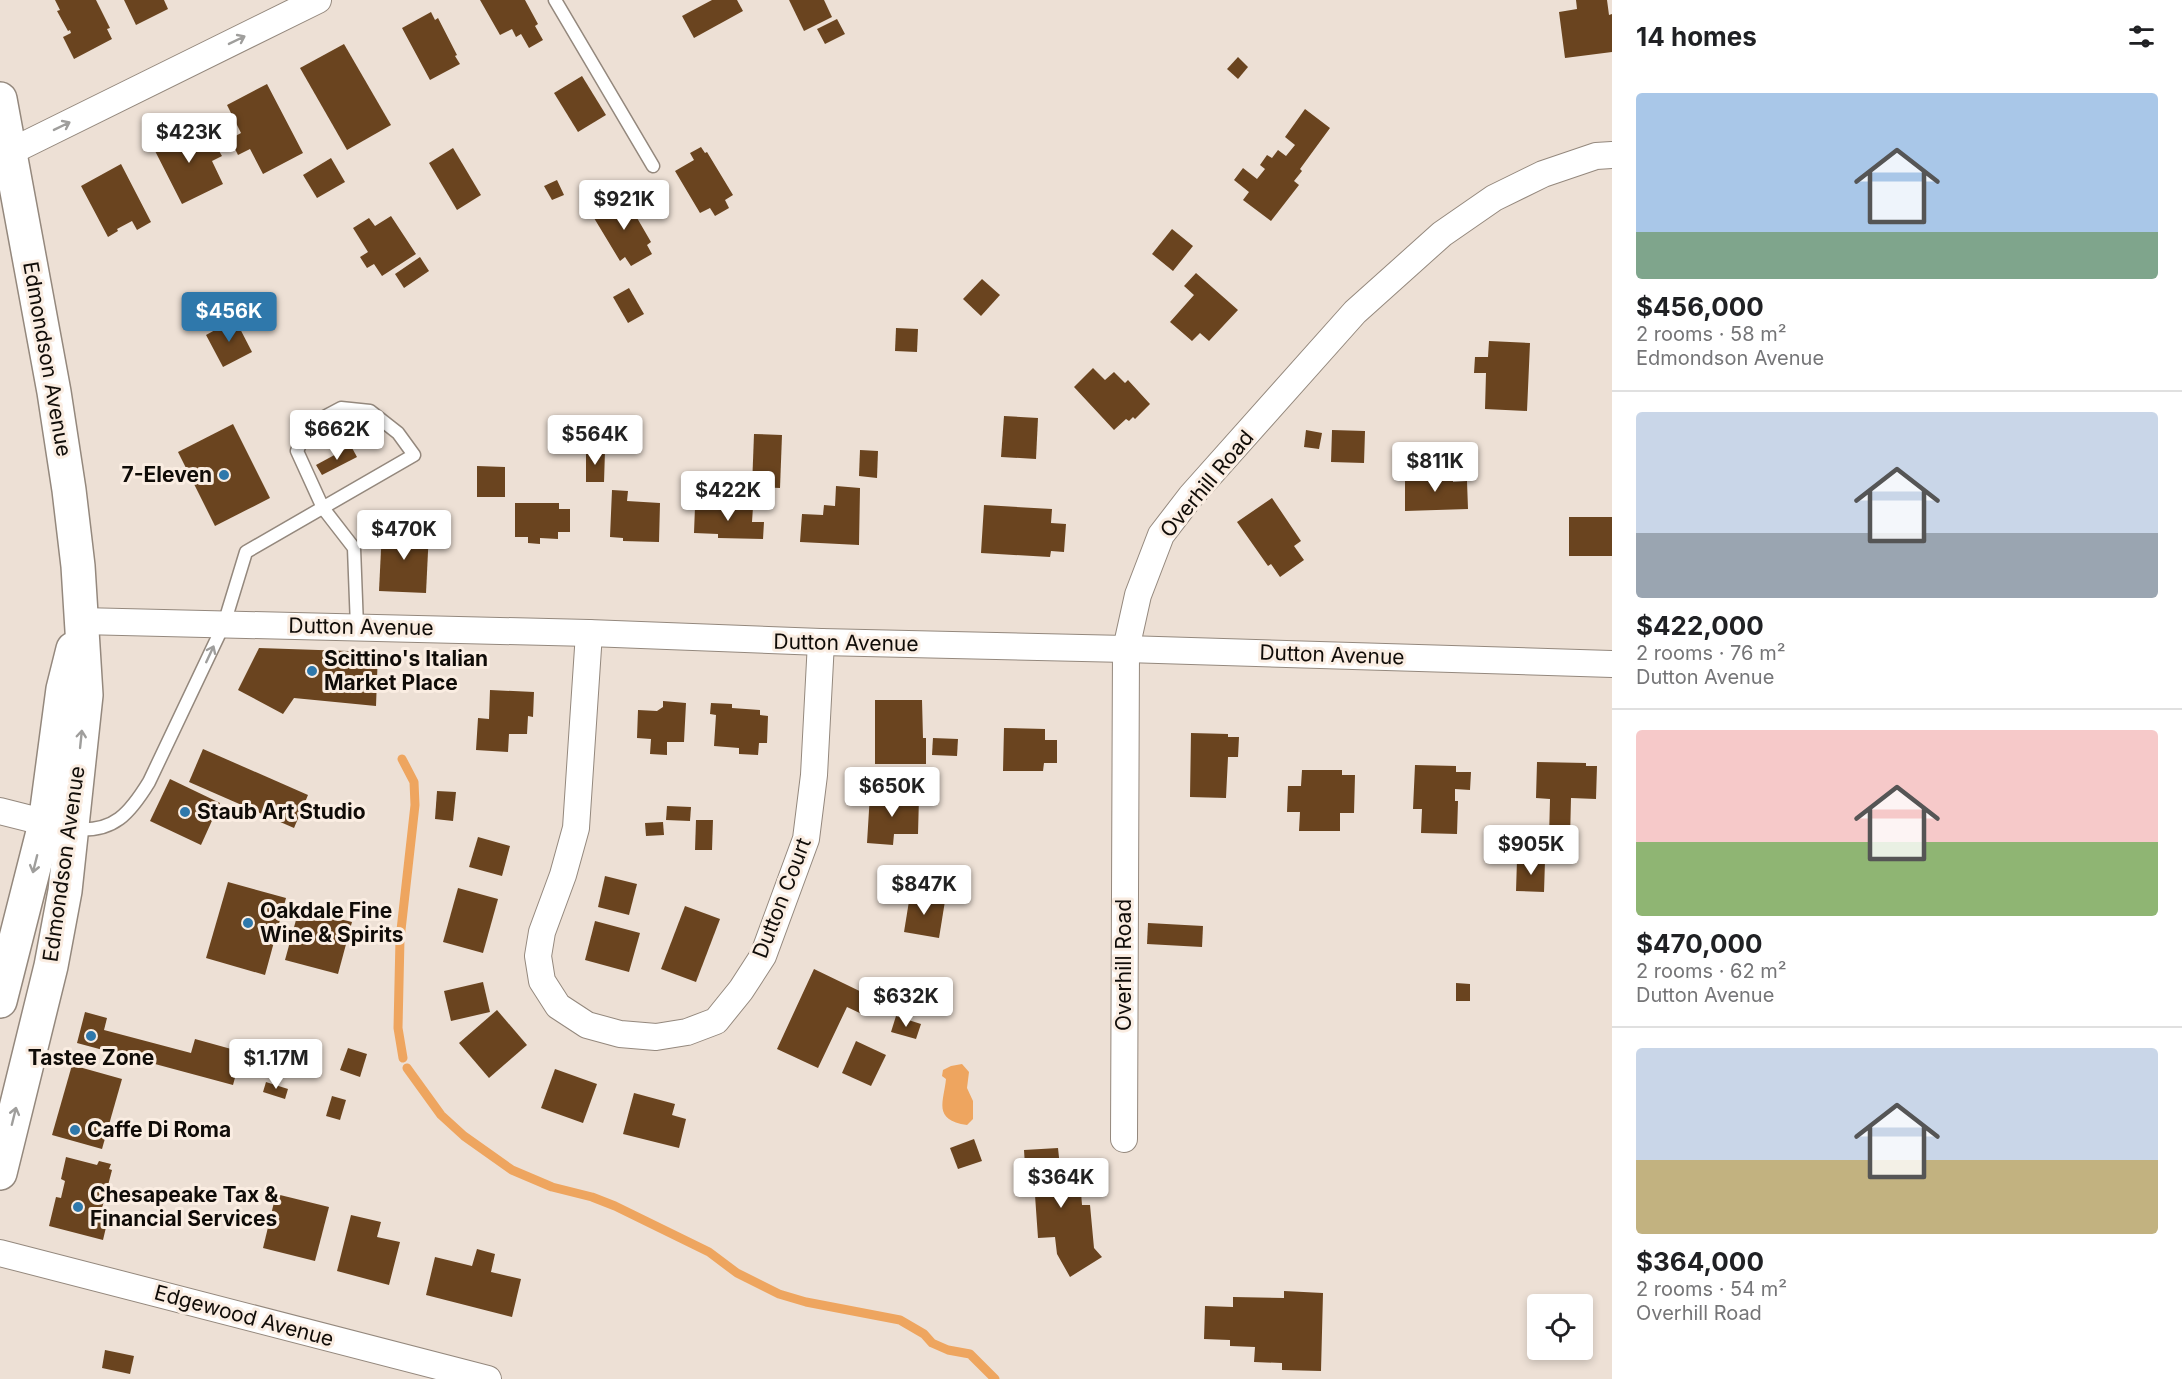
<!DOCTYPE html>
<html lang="en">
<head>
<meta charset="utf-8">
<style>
  body { margin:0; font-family:Inter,sans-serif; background:#f6f6f6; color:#202124; height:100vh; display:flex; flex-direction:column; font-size:22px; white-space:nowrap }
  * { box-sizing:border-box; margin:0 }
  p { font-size:20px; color:#757577 }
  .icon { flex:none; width:33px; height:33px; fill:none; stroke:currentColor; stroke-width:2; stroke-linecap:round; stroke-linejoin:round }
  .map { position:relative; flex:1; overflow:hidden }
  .sheet { display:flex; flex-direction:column; background:#fff; width:570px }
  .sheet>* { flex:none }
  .controls { position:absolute; left:1527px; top:1294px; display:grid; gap:12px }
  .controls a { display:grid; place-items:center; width:66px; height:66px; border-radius:6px; background:#fff; box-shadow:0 3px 9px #0003; font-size:30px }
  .price { position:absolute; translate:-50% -51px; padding:0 14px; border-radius:6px; background:#fff; color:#222; font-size:20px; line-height:39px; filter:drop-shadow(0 2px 3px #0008) }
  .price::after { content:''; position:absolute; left:50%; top:36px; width:18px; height:14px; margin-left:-9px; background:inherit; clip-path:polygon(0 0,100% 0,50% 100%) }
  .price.selected { background:#2f78ab; color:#fff }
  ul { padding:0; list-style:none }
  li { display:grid; align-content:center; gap:12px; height:318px; padding:0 24px }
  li+li { border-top:2px solid #e0e0e0 }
  li span { display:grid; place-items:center; height:186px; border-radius:6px; color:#555 }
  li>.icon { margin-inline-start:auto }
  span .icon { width:108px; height:108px; fill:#fffc; stroke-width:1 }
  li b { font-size:26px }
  h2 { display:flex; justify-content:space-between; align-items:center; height:72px; padding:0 24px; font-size:26px }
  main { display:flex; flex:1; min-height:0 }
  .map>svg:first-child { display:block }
  .water { fill:#eea55f }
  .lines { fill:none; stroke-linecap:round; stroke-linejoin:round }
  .stream { stroke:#eea55f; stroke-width:9 }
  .building { fill:#6a441f }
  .service-casing { stroke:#94887d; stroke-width:15 }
  .minor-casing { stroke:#94887d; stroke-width:28 }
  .secondary-casing { stroke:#94887d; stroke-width:36 }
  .service { stroke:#fff; stroke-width:12 }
  .minor { stroke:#fff; stroke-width:26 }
  .secondary { stroke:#fff; stroke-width:33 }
  .oneway { stroke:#9f9e9c }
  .poi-dot { fill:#2f78ab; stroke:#faede2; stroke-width:2 }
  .labels { text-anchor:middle; stroke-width:6; stroke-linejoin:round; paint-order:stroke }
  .street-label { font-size:21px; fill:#100c08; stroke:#faede2 }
  .poi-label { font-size:21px; font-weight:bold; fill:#100c08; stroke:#faede2; text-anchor:start }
</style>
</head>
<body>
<main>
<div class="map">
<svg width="1612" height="1379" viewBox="0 0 1612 1379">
  <rect width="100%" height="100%" fill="#ede0d5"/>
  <path class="water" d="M962,1064l7,8 -2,16 6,13v18l-6,6c-35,-5 -23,-24 -21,-46l-4,-3 1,-6 8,-4z"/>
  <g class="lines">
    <g class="stream">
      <polyline points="402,759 414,782 415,805 400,939 398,1028 403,1058"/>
      <polyline points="407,1068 441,1115 464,1136 512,1170 552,1187 592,1197 615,1206 709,1252 737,1273 779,1294 806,1302 900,1320 924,1334 932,1343 948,1350 970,1354 995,1379"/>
    </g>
  </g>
  <g class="building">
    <polygon points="55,0 96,0 110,28 107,29 112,39 74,59 63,37 71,33 70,30 68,31 57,11 60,10"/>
    <polygon points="124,0 164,0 168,9 136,25"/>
    <polygon points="480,0 525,0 538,24 535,26 543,40 529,48 521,34 516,37 512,29 500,35"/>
    <polygon points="712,0 737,0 743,11 694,38 682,16"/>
    <polygon points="789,0 824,0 832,17 804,31"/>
    <polygon points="1576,0 1607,0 1609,15 1612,14 1612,52 1565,58 1559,12 1577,9"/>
    <polygon points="431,12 435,20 438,18 457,55 455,56 460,64 430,80 402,28"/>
    <polygon points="837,19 845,34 825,44 817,29"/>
    <polygon points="344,44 391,125 347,150 300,68"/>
    <polygon points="1238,57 1248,67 1238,79 1227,69"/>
    <polygon points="582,76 606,115 578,132 554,93"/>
    <polygon points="267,84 303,153 263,174 250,149 238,155 230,139 241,133 227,105"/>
    <polygon points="1305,109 1330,128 1300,169 1302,171 1294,181 1299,185 1271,221 1243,200 1249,192 1234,180 1243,168 1257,179 1265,169 1260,165 1267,155 1272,158 1278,150 1286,156 1295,145 1285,137"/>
    <polygon points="193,125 206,149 215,144 222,156 212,161 223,184 182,204 152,145"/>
    <polygon points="701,147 705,153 707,152 733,195 725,200 729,208 715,216 710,208 700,213 675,171 694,160 690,153"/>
    <polygon points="453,148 481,195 457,210 429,163"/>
    <polygon points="331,158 345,182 317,198 303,175"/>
    <polygon points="121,164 151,222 137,230 132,221 117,229 118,231 108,237 81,186"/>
    <polygon points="557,180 564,195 552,200 544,186"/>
    <polygon points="622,192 651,242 647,245 652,254 631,266 625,257 620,261 594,218 612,208 608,201"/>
    <polygon points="391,216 416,254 382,276 374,264 367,268 360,257 368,252 353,228 369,218 375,226"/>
    <polygon points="1172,229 1193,246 1173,271 1152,254"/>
    <polygon points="420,257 429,271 404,288 395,274"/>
    <polygon points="1196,273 1238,310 1209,341 1200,333 1192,341 1170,322 1194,295 1184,286"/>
    <polygon points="982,279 1000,295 981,316 963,299"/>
    <polygon points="629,288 644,314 628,323 613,297"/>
    <polygon points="235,319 252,352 223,367 206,335"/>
    <polygon points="896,328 918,329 917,352 895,351"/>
    <polygon points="1489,341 1530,343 1527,411 1485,409 1486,373 1474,373 1475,357 1488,357"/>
    <polygon points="1093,368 1105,380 1114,372 1125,383 1128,380 1150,404 1135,419 1133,417 1129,421 1126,419 1114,430 1074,387"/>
    <polygon points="1004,416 1038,418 1036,459 1001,457"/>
    <polygon points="233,424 270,498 215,526 178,452"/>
    <polygon points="1306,430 1322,433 1319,449 1304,447"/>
    <polygon points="1332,430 1365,431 1364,463 1331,462"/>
    <polygon points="754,434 782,435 780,488 752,487"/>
    <polygon points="351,446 357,457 322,475 316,465"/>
    <polygon points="860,450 878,451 877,478 859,476"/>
    <polygon points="586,451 605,451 604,482 586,482"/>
    <polygon points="477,466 505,467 505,497 477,497"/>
    <polygon points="1453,473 1453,482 1467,481 1468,509 1405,511 1405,475"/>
    <polygon points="836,486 860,488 859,545 800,542 802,514 823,515 824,505 835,506"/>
    <polygon points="612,490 628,491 627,501 660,503 659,542 623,541 623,538 610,537"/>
    <polygon points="1272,498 1301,541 1294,546 1304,560 1280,577 1271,564 1268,566 1237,522"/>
    <polygon points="515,503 559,503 559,509 570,509 570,532 558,532 558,539 540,538 540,544 528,543 528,537 515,537"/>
    <polygon points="719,505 753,507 752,522 764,522 763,539 718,538 718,534 694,533 695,507 718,507"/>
    <polygon points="984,505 1052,509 1051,523 1066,524 1064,552 1051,551 1050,557 981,553"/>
    <rect x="1569" y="517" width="43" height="39"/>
    <polygon points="382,529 429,531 426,593 379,591"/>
    <polygon points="259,648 378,652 376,706 294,698 283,714 238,690"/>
    <polygon points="490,690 534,692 533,717 528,716 527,734 509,734 508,752 476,750 478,718 489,719"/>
    <polygon points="875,700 922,700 923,738 926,738 926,764 875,764"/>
    <polygon points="663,701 686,703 684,742 667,742 667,755 650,754 651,739 637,738 638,710 657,711 663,707"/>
    <polygon points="711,703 732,704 732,708 760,710 760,715 768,716 767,743 759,743 758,755 739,754 739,748 714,746 716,715 710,714"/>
    <polygon points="1004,728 1045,729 1045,740 1057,740 1057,763 1044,763 1043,771 1003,771"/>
    <polygon points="1191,733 1228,734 1228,737 1239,737 1238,757 1228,757 1226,798 1190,797"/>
    <polygon points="933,738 958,739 957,756 932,755"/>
    <polygon points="203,749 308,795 294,828 189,782"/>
    <polygon points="1537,762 1586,763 1586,766 1597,766 1596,799 1571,798 1570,839 1549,838 1550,799 1536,798"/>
    <polygon points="1415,765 1456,766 1456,772 1471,772 1470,790 1455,789 1455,801 1458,801 1457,834 1421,833 1422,809 1413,809"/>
    <polygon points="1302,770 1342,770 1342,775 1355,775 1354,813 1340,813 1340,831 1299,831 1300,812 1287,812 1288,786 1301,786"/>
    <polygon points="170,779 220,803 201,845 150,821"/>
    <polygon points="437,791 456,792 453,821 435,819"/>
    <polygon points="870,794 919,797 918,834 894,834 893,845 867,843"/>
    <polygon points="667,806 691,807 690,821 666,820"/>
    <polygon points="696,820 713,820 712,850 695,850"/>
    <polygon points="663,822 664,835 646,836 645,823"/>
    <polygon points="478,837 510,846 502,876 469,867"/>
    <polygon points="1517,860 1545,861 1544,892 1516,891"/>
    <polygon points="605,876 637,884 629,915 598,907"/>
    <polygon points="228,882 286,898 265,975 206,958"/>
    <polygon points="458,888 498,899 483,953 443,942"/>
    <polygon points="910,895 945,901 939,938 904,932"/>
    <polygon points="685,906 720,919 696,982 661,969"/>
    <polygon points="299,909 352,922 338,974 285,960"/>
    <polygon points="595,921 640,933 629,972 585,960"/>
    <polygon points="1148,923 1203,926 1202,947 1147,944"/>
    <polygon points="814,969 874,998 866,1016 847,1007 818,1068 777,1049"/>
    <polygon points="483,982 490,1012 451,1021 444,991"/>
    <polygon points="1456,983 1470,984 1470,1001 1456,1001"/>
    <polygon points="497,1010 527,1045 489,1078 459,1043"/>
    <polygon points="85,1012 107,1018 104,1030 191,1053 195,1039 242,1052 233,1085 77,1043"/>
    <polygon points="896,1016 921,1024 916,1039 891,1032"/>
    <polygon points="856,1041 886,1055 871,1086 842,1073"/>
    <polygon points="348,1048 367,1054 360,1077 340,1070"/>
    <polygon points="72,1065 122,1079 102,1149 52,1135"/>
    <polygon points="555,1069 597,1084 583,1123 541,1108"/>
    <polygon points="266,1082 288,1089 285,1099 263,1092"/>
    <polygon points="634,1093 675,1104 672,1115 686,1119 679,1148 623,1134"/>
    <polygon points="332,1096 346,1100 340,1120 326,1116"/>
    <polygon points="974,1139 982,1161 958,1169 950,1148"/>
    <polygon points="1058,1148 1060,1167 1079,1166 1082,1205 1090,1205 1094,1248 1102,1257 1070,1277 1057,1254 1055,1237 1038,1238 1034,1181 1026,1182 1024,1150"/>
    <polygon points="66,1157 97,1165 99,1161 111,1164 109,1169 112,1170 100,1216 108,1219 103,1240 49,1226 56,1197 61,1198 65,1181 61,1179"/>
    <polygon points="276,1194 329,1207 315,1261 263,1248"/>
    <polygon points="351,1215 381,1222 377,1237 400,1242 389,1285 337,1271"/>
    <polygon points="477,1249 495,1254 491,1272 521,1279 512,1317 426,1295 435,1257 472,1266"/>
    <polygon points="1284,1291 1323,1293 1321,1371 1282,1370 1282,1363 1254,1362 1255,1347 1230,1346 1230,1340 1204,1339 1205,1306 1233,1307 1233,1297 1284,1298"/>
    <polygon points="105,1350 134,1356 130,1374 102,1368"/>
  </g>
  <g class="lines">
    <g class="service-casing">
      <g id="service">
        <polyline points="555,0 653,166"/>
        <path d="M74,829c40,4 56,-16 75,-47l75,-158 22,-72 168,-97 -16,-22 -28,-22 -29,-3 -32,17 -12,26 26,57 31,40 3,79"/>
      </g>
    </g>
    <g class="minor-casing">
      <g id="minor">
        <polyline points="10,152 318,0"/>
        <polyline points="81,621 589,633 821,642 1126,649 1612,664"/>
        <polyline points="589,633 576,828 563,875 542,932 538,956 542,981 558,1006 587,1025 620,1034 656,1037 687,1032 716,1021 741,990 763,956 806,839 814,775 821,642"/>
        <polyline points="0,811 63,827"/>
        <polyline points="1124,1139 1126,649 1138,595 1161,535 1191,496 1355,312 1442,234 1494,198 1543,174 1596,156 1612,155"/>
        <polyline points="0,1253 488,1379"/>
      </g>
    </g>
    <g class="secondary-casing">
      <g id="secondary">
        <polyline points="0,99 54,392 69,490 78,566 86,695 65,891 51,966 0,1173"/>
        <polyline points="0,1001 45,824 63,689 73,649"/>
      </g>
    </g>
    <use href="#service" class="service"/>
    <use href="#minor" class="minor"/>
    <use href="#secondary" class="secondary"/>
  </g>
  <defs><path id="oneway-shaft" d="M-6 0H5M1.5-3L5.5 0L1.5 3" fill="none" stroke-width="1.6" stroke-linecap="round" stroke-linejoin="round" transform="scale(1.5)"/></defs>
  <g class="oneway">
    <use href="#oneway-shaft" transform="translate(237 40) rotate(-26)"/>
    <use href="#oneway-shaft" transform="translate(62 126) rotate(-26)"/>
    <use href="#oneway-shaft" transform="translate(210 654) rotate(-65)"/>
    <use href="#oneway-shaft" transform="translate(81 739) rotate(-84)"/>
    <use href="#oneway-shaft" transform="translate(35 864) rotate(104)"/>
    <use href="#oneway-shaft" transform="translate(14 1116) rotate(-76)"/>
  </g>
  <g class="poi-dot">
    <circle cx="224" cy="475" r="6"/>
    <circle cx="312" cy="671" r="6"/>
    <circle cx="185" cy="812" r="6"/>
    <circle cx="248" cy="923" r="6"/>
    <circle cx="91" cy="1036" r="6"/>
    <circle cx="75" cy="1130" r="6"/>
    <circle cx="78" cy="1207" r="6"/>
  </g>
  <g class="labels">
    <g class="street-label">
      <text transform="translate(47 359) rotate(80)" y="7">Edmondson Avenue</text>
      <text transform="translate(1207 484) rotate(-50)" y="7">Overhill Road</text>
      <text transform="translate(361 627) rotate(1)" y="7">Dutton Avenue</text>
      <text transform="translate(846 643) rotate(1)" y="7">Dutton Avenue</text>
      <text transform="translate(1332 655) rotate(2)" y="7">Dutton Avenue</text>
      <text transform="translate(64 864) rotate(-82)" y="7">Edmondson Avenue</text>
      <text transform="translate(782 898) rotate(-69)" y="7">Dutton Court</text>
      <text transform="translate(1124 965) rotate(-90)" y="7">Overhill Road</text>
      <text transform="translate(244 1316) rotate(15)" y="7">Edgewood Avenue</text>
    </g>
    <g class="poi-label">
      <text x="212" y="482" text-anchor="end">7-Eleven</text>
      <text x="324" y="666">Scittino's Italian<tspan x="324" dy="24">Market Place</tspan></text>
      <text x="197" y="819">Staub Art Studio</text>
      <text x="260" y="918">Oakdale Fine<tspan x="260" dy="24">Wine &amp; Spirits</tspan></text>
      <text x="91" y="1065" text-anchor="middle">Tastee Zone</text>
      <text x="87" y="1137">Caffe Di Roma</text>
      <text x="90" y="1202">Chesapeake Tax &amp;<tspan x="90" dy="24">Financial Services</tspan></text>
    </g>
  </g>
</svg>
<div class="controls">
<a><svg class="icon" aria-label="locate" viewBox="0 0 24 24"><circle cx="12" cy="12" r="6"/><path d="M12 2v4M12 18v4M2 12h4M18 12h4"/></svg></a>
</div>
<b class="price" style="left:189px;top:164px">$423K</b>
<b class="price" style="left:624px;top:231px">$921K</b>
<b class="price selected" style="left:229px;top:343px">$456K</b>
<b class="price" style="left:337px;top:461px">$662K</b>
<b class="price" style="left:595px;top:466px">$564K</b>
<b class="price" style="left:1435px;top:493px">$811K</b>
<b class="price" style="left:728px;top:522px">$422K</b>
<b class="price" style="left:404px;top:561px">$470K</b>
<b class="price" style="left:892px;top:818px">$650K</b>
<b class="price" style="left:1531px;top:876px">$905K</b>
<b class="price" style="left:924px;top:916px">$847K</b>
<b class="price" style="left:906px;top:1028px">$632K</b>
<b class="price" style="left:276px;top:1090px">$1.17M</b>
<b class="price" style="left:1061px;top:1209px">$364K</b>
</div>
<section class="sheet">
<h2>14 homes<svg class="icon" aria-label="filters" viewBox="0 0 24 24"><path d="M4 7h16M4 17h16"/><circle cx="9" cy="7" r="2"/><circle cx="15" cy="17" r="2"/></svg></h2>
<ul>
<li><span style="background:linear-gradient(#a9c7e8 75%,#7fa58c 0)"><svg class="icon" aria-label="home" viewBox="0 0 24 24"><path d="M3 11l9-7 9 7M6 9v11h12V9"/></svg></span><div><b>$456,000</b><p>2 rooms · 58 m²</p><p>Edmondson Avenue</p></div></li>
<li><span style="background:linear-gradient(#c9d6e8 65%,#9aa5b1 0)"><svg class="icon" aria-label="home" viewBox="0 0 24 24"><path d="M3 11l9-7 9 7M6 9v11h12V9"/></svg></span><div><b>$422,000</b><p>2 rooms · 76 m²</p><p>Dutton Avenue</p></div></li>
<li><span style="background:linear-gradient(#f6c9c9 60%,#8fb573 0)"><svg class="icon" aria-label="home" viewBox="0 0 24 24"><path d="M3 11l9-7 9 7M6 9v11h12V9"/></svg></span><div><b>$470,000</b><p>2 rooms · 62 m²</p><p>Dutton Avenue</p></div></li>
<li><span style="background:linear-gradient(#c9d6e8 60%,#c2b280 0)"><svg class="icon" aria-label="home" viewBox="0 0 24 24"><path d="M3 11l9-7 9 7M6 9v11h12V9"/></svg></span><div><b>$364,000</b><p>2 rooms · 54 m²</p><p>Overhill Road</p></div></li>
</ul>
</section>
</main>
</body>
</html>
